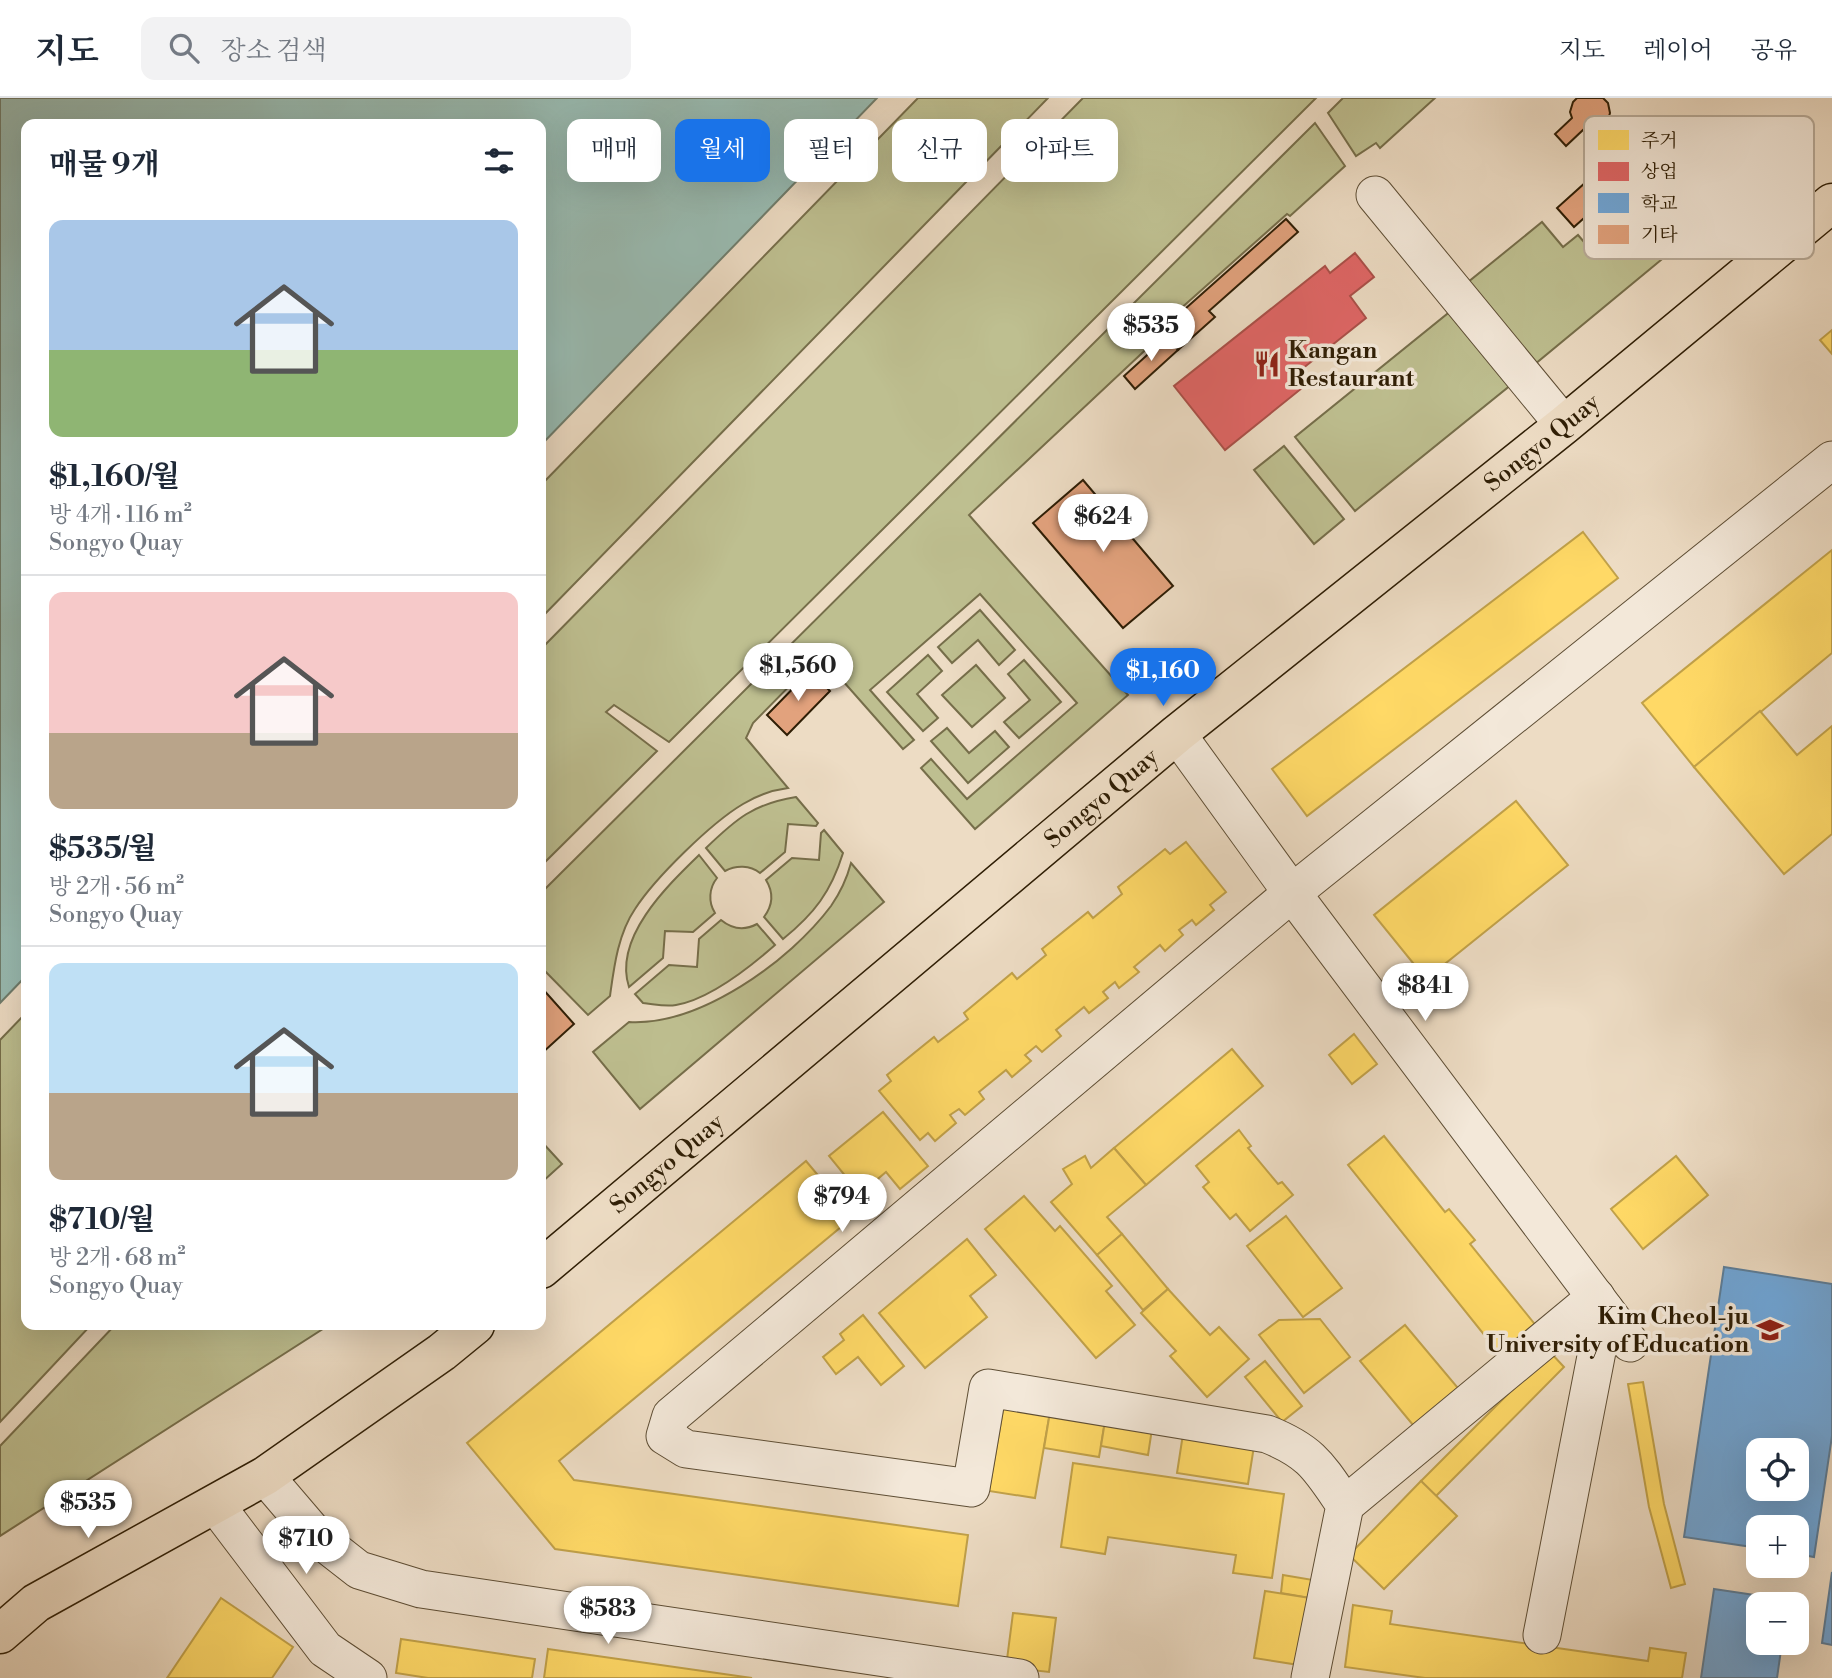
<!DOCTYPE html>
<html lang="ko">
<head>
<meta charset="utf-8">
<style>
  body { margin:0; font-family:"Libre Bodoni","Noto Serif KR",serif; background:#f2f2f3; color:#1f2937; height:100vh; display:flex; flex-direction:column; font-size:26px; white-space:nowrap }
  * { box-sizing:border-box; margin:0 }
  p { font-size:23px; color:#747a83 }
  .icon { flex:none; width:38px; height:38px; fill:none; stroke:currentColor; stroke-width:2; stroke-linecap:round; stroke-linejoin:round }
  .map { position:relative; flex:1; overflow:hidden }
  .details { position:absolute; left:21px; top:21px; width:525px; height:1211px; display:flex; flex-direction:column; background:#fff; border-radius:14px; box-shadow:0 7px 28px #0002 }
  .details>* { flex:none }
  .hud { position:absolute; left:567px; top:21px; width:665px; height:63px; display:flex; gap:14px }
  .buttons { position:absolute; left:1746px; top:1340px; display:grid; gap:14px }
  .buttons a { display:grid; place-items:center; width:63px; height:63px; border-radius:14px; background:#fff; box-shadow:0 7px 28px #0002; font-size:35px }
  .price { position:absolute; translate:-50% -60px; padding:0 16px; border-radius:24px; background:#fff; color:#222; font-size:23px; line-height:46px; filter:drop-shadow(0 2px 4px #0008) }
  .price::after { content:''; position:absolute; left:50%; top:42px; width:21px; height:16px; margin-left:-10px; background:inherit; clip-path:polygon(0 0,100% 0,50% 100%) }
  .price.active { background:#1a73e8; color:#fff }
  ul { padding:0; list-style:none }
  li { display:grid; align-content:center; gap:14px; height:371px; padding:0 28px }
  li+li { border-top:2px solid #e0e1e3 }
  li span { display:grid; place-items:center; height:217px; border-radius:14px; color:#555 }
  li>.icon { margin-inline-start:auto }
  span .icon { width:126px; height:126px; fill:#fffc; stroke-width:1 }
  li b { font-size:30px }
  h2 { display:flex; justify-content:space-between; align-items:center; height:84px; padding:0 28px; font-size:30px }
  .tag { padding:0 24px; border-radius:14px; background:#fff; box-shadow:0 7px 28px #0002; font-size:24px; line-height:63px }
  .tag.active { background:#1a73e8; color:#fff }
  header { display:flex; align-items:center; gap:42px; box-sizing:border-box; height:98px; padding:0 35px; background:#fff; border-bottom:2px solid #e0e1e3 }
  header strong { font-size:33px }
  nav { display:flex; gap:38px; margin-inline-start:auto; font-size:24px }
  .search { width:490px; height:63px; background:#f2f2f3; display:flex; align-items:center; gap:18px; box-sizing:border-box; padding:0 24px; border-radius:14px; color:#747a83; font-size:26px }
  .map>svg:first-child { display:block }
  .green { fill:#bebf90; stroke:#766e4a; stroke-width:2 }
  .water { fill:#99bcb3; stroke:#6f7d6d; stroke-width:2 }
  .homes { fill:#ffd966; stroke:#c1a149; stroke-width:2 }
  .shops { fill:#e06666; stroke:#ab5049; stroke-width:2 }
  .schools { fill:#6fa8dc; stroke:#5c7f9c; stroke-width:2; fill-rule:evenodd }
  .building { fill:#e2a27d; stroke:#2f1e05; stroke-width:2 }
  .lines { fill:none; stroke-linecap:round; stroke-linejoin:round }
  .minor-casing { stroke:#5e4e35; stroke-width:39 }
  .major-casing { stroke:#2f1e05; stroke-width:41 }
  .minor { stroke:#f3e8d9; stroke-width:37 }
  .major { stroke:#eddcc4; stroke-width:38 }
  .labels { text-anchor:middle; stroke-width:7; stroke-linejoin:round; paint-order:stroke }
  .poi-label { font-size:24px; font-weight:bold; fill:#2f1e05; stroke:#f3e8d9; text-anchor:start }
  .street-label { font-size:24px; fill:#2f1e05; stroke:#f3e8d9 }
  .key { fill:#f3e8d9; stroke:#b8ab99; stroke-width:2 }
  .key-label { font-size:19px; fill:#2f1e05 }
</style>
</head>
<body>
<header>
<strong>지도</strong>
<div class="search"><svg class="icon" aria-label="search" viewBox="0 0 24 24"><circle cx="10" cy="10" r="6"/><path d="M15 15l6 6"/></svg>장소 검색</div>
<nav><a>지도</a><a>레이어</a><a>공유</a></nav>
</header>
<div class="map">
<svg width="1832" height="1580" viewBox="0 0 1832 1580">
  <rect width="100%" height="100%" fill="#eddcc4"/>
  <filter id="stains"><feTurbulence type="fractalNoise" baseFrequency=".00286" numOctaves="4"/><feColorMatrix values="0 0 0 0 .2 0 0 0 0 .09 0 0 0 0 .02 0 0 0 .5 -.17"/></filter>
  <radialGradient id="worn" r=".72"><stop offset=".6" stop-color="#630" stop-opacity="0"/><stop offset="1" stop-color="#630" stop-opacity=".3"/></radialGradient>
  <g class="green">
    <polygon points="918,0 1048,0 541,520 541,387"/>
    <polygon points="1083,0 1316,0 669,644 614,607 606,614 657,653 541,768 541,551"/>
    <polygon points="1343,0 1435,0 1380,50 1376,45 1356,58 1328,15"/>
    <path d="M1315,25l30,43 -55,50 -3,-2 -118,105 3,6 -203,190 159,180 -153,134 -54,-61 10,-9 36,40 110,-96 -97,-109 -110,96 44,50 -11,9 -83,-94 -67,68 -7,15 42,50c-15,2 -32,8 -45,16 -32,19 -88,74 -108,105 -17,25 -21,58 -25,87l-22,19 -47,-48v-74z"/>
    <polygon points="1752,26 1782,62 1529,271 1462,189 1542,124 1563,149 1578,137 1597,159"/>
    <polygon points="1452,212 1512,286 1355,413 1295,339"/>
    <polygon points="1284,348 1344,421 1314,446 1254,372"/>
    <polygon points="980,512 1015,552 999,567 978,542 952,565 938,549"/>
    <polygon points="928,557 942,573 917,596 938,620 923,633 887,594"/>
    <polygon points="1024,562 1061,604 1019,640 1004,624 1030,602 1008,576"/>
    <polygon points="976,567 1005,600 972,629 942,597"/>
    <polygon points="947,630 969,655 995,633 1009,649 968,685 931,643"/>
    <path d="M796,699l22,26 -2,3 -28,-2 -3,28 -25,21c-10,-8 -24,-8 -35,-2l-19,-23c30,-29 47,-44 90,-51z"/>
    <path d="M824,732l19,23c-12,39 -29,61 -60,86l-19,-22c9,-12 10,-24 2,-37l26,-22 27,2 2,-27z"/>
    <path d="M699,757l18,23c-8,10 -9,24 -2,35l-22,19 -28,-1 -2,27 -34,29c-16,-49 38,-101 70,-132z"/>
    <path d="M851,765l33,39 -244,207 -47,-57 36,-30c71,4 161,-61 202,-116 9,-13 16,-28 20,-43z"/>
    <path d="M721,822c11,9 23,11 36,4l18,21c-25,22 -65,54 -99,60 -11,2 -22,-1 -33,-2l-8,-9 34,-29 28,2 2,-28z"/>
    <polygon points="26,915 26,1227 91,1227 0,1324 0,942"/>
    <polygon points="541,1043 562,1066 541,1085"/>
    <polygon points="115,1227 329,1227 0,1438 0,1348"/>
  </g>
  <polygon class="water" points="0,0 877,0 541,347 541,26 26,26 26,878 0,905"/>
  <g class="homes">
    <polygon points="1832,232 1832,256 1820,242"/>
    <polygon points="1583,434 1618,480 1307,718 1272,671"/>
    <polygon points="1832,452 1832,555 1694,669 1642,605"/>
    <polygon points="1760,613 1797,657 1832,628 1832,736 1784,776 1694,669"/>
    <polygon points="1516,703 1568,767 1426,881 1374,817"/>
    <polygon points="1186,744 1226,794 1210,807 1214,812 1196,827 1192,822 1179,832 1183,837 1165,853 1160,847 1134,869 1139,874 1119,890 1115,884 1103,894 1108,900 1089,915 1084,909 1056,932 1061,938 1042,954 1036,948 1025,957 1031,963 1012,979 1006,972 979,994 984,1001 965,1017 959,1011 950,1017 956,1025 935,1043 928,1035 920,1042 879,993 891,983 887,977 934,939 938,944 968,921 964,915 1012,875 1017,881 1046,857 1042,851 1088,814 1093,820 1122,796 1118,789 1165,751 1170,756"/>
    <polygon points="1354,936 1377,966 1352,986 1329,957"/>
    <polygon points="1232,951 1263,988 1146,1087 1114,1050"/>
    <polygon points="883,1014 928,1068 900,1091 886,1074 860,1096 829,1058"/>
    <polygon points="1239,1032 1251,1048 1248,1050 1278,1086 1282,1084 1293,1097 1250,1133 1236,1116 1230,1121 1203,1089 1209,1084 1196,1068"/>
    <polygon points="1384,1038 1445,1114 1449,1111 1475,1142 1470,1146 1542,1235 1506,1264 1348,1067"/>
    <polygon points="1114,1050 1146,1087 1107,1119 1122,1136 1097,1157 1051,1104 1072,1086 1063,1071 1085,1058 1091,1070"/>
    <polygon points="1676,1058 1708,1097 1643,1151 1611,1111"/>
    <polygon points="806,1063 853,1119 559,1363 574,1382 968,1437 958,1508 555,1451 467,1345"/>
    <polygon points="1024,1098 1055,1133 1060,1128 1112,1188 1106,1193 1135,1227 1096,1260 985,1131"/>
    <polygon points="1286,1118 1342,1190 1303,1219 1247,1148"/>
    <polygon points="1122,1136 1168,1191 1143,1212 1097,1157"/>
    <polygon points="967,1141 996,1177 970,1198 987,1219 925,1270 879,1215"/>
    <polygon points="1168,1191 1210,1237 1219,1229 1249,1261 1207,1299 1170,1258 1176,1253 1141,1215"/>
    <polygon points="863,1217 904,1268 881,1287 858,1259 836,1276 823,1259 844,1242 840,1236"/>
    <polygon points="1320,1221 1350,1259 1304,1295 1259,1237 1279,1222"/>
    <polygon points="1405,1227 1463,1296 1418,1333 1360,1263"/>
    <polygon points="1550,1254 1564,1269 1436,1398 1421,1383"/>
    <polygon points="1265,1263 1302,1308 1282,1324 1245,1279"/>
    <polygon points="1643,1284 1664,1406 1685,1486 1671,1490 1649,1409 1628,1286"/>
    <polygon points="1004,1306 1050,1314 1035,1400 989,1393"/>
    <polygon points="1050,1314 1105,1323 1099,1359 1044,1350"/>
    <polygon points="1105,1323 1152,1331 1148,1357 1101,1348"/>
    <polygon points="1183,1336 1254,1348 1248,1386 1177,1375"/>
    <polygon points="1073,1365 1284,1396 1272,1480 1233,1475 1236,1457 1108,1439 1105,1456 1061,1449"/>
    <polygon points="1421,1383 1457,1418 1384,1491 1349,1457"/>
    <polygon points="1283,1477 1313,1482 1310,1500 1281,1495"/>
    <polygon points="1265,1493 1310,1500 1299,1567 1254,1560"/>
    <polygon points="221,1500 293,1549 272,1580 167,1580"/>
    <polygon points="1353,1507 1392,1513 1390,1526 1648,1563 1650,1550 1686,1555 1682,1580 1425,1580 1345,1569"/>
    <polygon points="1013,1515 1056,1520 1049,1574 1006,1569"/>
    <polygon points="401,1541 535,1561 532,1580 428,1580 396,1575"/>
    <polygon points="548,1551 752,1580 544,1580"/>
  </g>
  <polygon class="shops" points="1355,155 1374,179 1350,198 1366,220 1302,271 1312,282 1225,352 1174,288 1325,168 1330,175"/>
  <g class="schools">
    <path d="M1724,1169l108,17v152l-18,121 -17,-3v-26h-38v20l-75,-11zM1759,1353h38v38h-38z"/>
    <polygon points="1832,1474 1832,1547 1822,1545"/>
    <polygon points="1714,1491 1788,1502 1788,1507 1759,1507 1759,1545 1782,1545 1777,1580 1701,1580"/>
  </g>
  <g class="building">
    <polygon points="1577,0 1603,0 1608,5 1610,15 1607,25 1599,32 1589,34 1583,32 1566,48 1555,36 1572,20 1570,14 1573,4"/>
    <polygon points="1586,84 1603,103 1574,129 1557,110"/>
    <polygon points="1286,121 1298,134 1209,213 1215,219 1178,252 1167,239 1182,225 1176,219"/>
    <polygon points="1167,239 1178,252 1135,291 1124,278"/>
    <polygon points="1083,382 1173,488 1123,530 1033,425"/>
    <polygon points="810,573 830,593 787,637 767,617"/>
    <polygon points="541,889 574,926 541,956"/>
  </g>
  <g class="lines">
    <g class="minor-casing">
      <g id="minor">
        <polyline points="1375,97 1564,327"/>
        <polyline points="1177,636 1292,795 1630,1245"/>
        <polyline points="265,1378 318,1440 359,1472 421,1491 1020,1580"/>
        <polyline points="215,1406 325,1551 368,1580"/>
        <polyline points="1345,1407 1596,1199"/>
        <polyline points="1542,1537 1605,1212"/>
        <path d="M1310,1580l35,-173c-26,-38 -33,-53 -78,-71l-279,-46 -17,100 -285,-39 -21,-13 6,-20 621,-523 540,-433"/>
      </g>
    </g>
    <g class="major-casing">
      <g id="major">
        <path id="s1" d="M541,1171l636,-535 387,-309 268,-222"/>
        <polyline points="0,1536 36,1505 265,1378 442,1254 475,1227"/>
      </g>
    </g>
    <use href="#minor" class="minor"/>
    <use href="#major" class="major"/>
  </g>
  <defs>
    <g id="restaurant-bare" transform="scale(2.1)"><path d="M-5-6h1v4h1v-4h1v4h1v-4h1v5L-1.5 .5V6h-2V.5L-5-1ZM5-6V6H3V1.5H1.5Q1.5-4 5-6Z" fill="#8f2418" stroke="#f3e8d9" stroke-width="2.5" paint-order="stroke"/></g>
    <g id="university-bare" transform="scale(2.1)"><path d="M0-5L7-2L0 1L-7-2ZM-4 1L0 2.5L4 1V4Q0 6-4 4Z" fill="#8f2418" stroke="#f3e8d9" stroke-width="2.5" paint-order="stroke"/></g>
  </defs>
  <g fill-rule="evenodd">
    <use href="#restaurant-bare" x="1267" y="266"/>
    <use href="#university-bare" x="1770" y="1232"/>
  </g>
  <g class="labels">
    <g class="poi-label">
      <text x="1288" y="260">Kangan<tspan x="1288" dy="28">Restaurant</tspan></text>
      <text x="1749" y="1226" text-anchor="end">Kim Cheol-ju<tspan x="1749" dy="28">University of Education</tspan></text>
    </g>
    <g class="street-label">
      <text dy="8" stroke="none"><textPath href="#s1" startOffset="1298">Songyo Quay</textPath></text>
      <text dy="8" stroke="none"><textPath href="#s1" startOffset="732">Songyo Quay</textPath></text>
      <text dy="8" stroke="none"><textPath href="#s1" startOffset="164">Songyo Quay</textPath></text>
    </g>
  </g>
  <rect x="1584" y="18" width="230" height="143" rx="10" class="key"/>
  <rect x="1598" y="32" width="31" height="20" fill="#ffd966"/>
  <rect x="1598" y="64" width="31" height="19" fill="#e06666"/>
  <rect x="1598" y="95" width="31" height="20" fill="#6fa8dc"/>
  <rect x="1598" y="127" width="31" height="19" fill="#e2a27d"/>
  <g class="key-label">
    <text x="1641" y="49">주거</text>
    <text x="1641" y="80">상업</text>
    <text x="1641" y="112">학교</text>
    <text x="1641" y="143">기타</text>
  </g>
  <rect width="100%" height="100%" filter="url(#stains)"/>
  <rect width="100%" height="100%" fill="url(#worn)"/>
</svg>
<div class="buttons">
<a><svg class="icon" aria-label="locate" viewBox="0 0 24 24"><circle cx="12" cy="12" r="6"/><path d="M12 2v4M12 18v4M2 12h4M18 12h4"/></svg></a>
<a>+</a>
<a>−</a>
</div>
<b class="price" style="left:1151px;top:265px">$535</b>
<b class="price" style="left:1103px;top:456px">$624</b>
<b class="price" style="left:798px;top:605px">$1,560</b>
<b class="price active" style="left:1163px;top:610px">$1,160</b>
<b class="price" style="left:1425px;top:925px">$841</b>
<b class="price" style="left:842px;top:1136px">$794</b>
<b class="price" style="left:88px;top:1442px">$535</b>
<b class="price" style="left:306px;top:1478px">$710</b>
<b class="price" style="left:608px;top:1548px">$583</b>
<div class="hud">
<a class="tag">매매</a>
<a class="tag active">월세</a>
<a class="tag">필터</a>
<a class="tag">신규</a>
<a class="tag">아파트</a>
</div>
<section class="details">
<h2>매물 9개<svg class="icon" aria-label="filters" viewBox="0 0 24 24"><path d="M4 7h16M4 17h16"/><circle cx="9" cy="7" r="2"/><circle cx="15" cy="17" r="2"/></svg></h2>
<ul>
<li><span style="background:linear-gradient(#a9c7e8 60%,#8fb573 0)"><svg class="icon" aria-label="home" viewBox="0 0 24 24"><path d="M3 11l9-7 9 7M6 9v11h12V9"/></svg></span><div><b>$1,160/월</b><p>방 4개 · 116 m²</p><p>Songyo Quay</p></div></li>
<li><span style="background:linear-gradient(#f6c9c9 65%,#b9a48a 0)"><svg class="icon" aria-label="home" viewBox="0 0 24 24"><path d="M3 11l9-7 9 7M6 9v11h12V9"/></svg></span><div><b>$535/월</b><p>방 2개 · 56 m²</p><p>Songyo Quay</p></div></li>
<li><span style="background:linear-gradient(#bfe0f5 60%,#b9a48a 0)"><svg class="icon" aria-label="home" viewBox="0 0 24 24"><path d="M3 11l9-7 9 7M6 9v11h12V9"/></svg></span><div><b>$710/월</b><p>방 2개 · 68 m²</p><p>Songyo Quay</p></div></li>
</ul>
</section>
</div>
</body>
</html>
